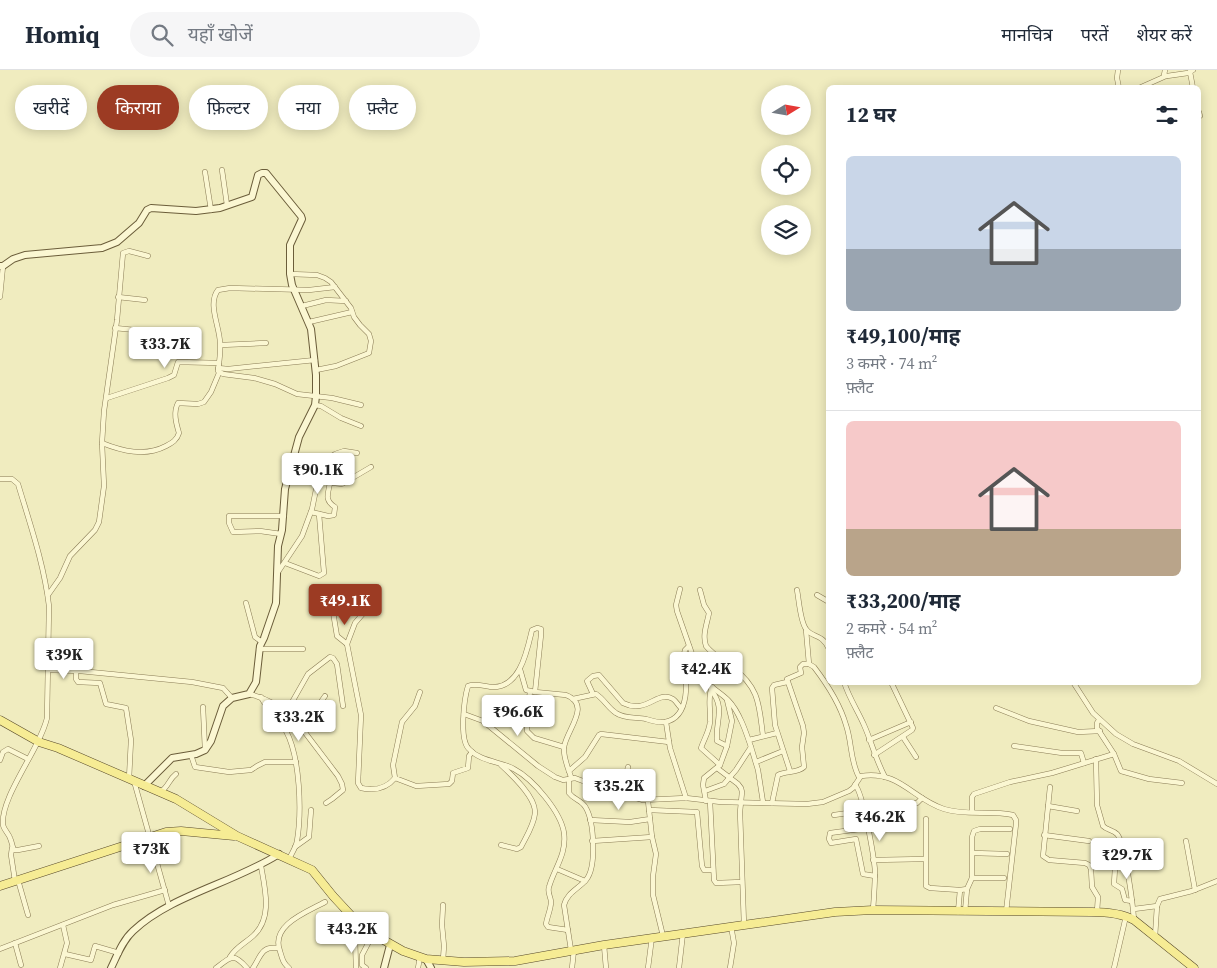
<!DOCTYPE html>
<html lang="hi">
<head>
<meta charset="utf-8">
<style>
  body { margin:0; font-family:"Source Serif 4","Noto Sans Devanagari",serif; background:#f6f6f7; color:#1f2937; height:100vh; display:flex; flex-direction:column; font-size:19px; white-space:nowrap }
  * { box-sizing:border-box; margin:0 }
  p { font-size:16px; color:#747a83 }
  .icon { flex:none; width:28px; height:28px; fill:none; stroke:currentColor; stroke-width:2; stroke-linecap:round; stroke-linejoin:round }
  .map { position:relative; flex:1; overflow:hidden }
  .panel { position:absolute; left:826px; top:15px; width:375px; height:600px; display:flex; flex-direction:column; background:#fff; border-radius:8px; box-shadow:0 2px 12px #0003 }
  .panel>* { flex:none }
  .hud { position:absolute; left:15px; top:15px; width:475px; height:45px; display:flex; gap:10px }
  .needle { width:32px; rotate:79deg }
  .tools { position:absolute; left:761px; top:15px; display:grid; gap:10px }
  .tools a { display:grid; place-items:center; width:50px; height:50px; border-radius:50%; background:#fff; box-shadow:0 2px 12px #0003; font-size:25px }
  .price { position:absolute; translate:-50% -42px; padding:0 11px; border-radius:5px; background:#fff; color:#222; font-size:16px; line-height:32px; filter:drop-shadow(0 1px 2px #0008) }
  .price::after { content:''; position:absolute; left:50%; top:30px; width:15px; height:11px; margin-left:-8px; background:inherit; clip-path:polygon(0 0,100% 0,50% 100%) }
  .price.selected { background:#9c3b23; color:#fff }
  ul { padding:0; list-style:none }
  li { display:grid; align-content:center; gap:10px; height:265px; padding:0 20px }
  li+li { border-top:1px solid #e0e1e3 }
  li span { display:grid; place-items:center; height:155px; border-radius:8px; color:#555 }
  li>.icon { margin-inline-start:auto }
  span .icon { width:90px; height:90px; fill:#fffc; stroke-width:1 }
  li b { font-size:21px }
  h2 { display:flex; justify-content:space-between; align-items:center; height:60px; padding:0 20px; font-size:21px }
  .tag { padding:0 18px; border-radius:22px; background:#fff; box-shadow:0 2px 12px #0003; font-size:18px; line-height:45px }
  .tag.selected { background:#9c3b23; color:#fff }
  header { display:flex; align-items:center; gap:30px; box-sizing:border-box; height:70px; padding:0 25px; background:#fff; border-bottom:1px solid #e0e1e3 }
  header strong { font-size:24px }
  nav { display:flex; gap:28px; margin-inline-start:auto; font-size:18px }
  .search { width:350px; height:45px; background:#f6f6f7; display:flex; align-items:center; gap:12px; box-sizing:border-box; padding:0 18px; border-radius:28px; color:#747a83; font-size:19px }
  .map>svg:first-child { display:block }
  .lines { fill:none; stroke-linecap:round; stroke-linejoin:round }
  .street-casing { stroke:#8a7c56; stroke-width:5.5 }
  .secondary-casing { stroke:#6b5d3a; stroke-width:8 }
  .primary-casing { stroke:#57492b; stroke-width:9 }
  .street { stroke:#fbf7d2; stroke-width:4.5 }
  .secondary { stroke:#fbf7d2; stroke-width:6 }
  .primary { stroke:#f6ec94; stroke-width:8 }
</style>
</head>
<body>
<header>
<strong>Homiq</strong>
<div class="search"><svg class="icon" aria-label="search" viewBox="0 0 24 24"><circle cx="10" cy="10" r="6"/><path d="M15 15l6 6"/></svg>यहाँ खोजें</div>
<nav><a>मानचित्र</a><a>परतें</a><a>शेयर करें</a></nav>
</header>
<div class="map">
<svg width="1217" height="898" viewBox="0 0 1217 898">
  <rect width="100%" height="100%" fill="#f0ecbf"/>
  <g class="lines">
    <g class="street-casing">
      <g id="street">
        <polyline points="1118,0 1117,8 1119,18"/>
        <polyline points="1165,0 1164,5 1167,6 1188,3 1193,0"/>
        <polyline points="1190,2 1193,18"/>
        <polyline points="1139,18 1166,6"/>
        <polyline points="1199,42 1200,46"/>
        <polyline points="222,100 227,135"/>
        <polyline points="205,102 211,140"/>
        <polyline points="290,204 317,205 325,208 331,212 351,238 354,247 360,255 369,264 371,271 369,283 336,296 316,300"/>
        <path d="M335,217l-26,3 -79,-2 -12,2c-11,14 2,37 2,53 1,10 -1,19 -2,28l5,3 31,4 21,6 22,10 35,4 29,7"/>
        <polyline points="0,227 3,196"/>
        <polyline points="118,227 145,230"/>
        <polyline points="302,236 326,230 346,231"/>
        <polyline points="309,252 352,242"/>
        <polyline points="115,258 145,261"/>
        <polyline points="221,275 266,273"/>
        <polyline points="218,298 228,299 315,290"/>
        <polyline points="107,328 168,308 174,305 178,292 219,293"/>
        <polyline points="315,335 321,336 341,348 361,356"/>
        <path d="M102,373c20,8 43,14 64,3 6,-3 11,-6 13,-13 -3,-10 -6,-21 -1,-30l20,1 6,-2 7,-10 8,-19"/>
        <path d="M0,409h12l6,5c12,40 26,80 31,122l-2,112c-7,31 -47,79 -44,107 1,5 6,9 7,13 2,4 2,8 4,12h4l21,-4"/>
        <polyline points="317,411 342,414 371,397"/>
        <path d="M311,442l17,4 6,-1 1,-8c-11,-7 -7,-13 -5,-24"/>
        <polyline points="281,464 260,461 233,462 229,453 229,446 284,446"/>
        <polyline points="285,493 319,506 324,503 319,444"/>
        <polyline points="278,502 302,466 312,439 319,405 326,390 335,384 344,381 357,383"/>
        <path d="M680,519l-4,16 1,6 22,63c7,11 20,17 29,26 11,11 18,32 23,47l-15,23 -12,14 -19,7"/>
        <path d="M700,520l4,15 5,8c-2,11 -7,22 -3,33 7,9 18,15 27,22 27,20 26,38 30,68"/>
        <path d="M797,520c2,10 3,31 9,39 6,9 16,4 23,20"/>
        <polyline points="48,525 60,508 70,486 95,460 99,452 104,416 102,373 104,341 117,250 123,183 129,181 148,186"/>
        <polyline points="817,525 829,532"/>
        <polyline points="246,533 255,567 262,572"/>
        <path d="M367,539l-12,14 -8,21 14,71 -3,68 3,5c14,3 25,1 34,-10"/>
        <polyline points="333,542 337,566 347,574"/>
        <polyline points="806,560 809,594"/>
        <polyline points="259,579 303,579"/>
        <path d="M520,599l6,21 9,2 31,3c26,10 1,34 -2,52 -1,10 4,21 7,30"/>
        <polyline points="48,600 80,601 192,612 223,618 232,628"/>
        <polyline points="76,600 76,609 78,612 100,613 106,634 126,638 131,670 129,709"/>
        <polyline points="787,612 774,615 772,618 775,655 790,701"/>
        <path d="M844,612c5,16 14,29 20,43 8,18 11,33 21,52"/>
        <polyline points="1073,612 1093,643 1116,664 1133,674 1179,691 1217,714"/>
        <path d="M712,617c-5,11 -1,22 -2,35 -1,10 -6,17 -9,26l19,17"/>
        <path d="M711,620c15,18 4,32 6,51l10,5"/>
        <polyline points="420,622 415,636 402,652 393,695 395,708 416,716 449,714 452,711 453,703 468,698 469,686 472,682"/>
        <polyline points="530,622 527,641 527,661 534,668 564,677"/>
        <path d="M535,622l6,-57v-6l-4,-1 -5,2c-5,21 -12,59 -41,57 -7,-1 -17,-4 -23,-1 -4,13 -9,54 1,63 12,13 31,12 45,20 19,10 47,43 50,64 3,21 -10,36 -15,54 -2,6 2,10 2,15 0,7 -4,15 -5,22l2,3 20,3"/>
        <path d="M249,624c17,4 32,12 45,24l44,58 4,8 1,6 -11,9 -6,4"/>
        <path d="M593,624l-6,-13 6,-5 6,-1 24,28c24,12 35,-14 50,-4 3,2 5,6 8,9"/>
        <path d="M261,627c6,13 19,21 25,34 14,26 16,80 11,110 -1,6 -5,12 -8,18"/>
        <path d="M573,629l23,-5c8,5 12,14 20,19 8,6 21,4 30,6 6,2 13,4 19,3 28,-5 21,-49 19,-68l1,-4 4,-4"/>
        <polyline points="203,637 205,680"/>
        <polyline points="996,638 1029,651 1078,662 1100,661"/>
        <polyline points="287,641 308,604 330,587 333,588 337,594 343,636"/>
        <path d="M464,644l19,7 55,45 17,11 8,3 12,-2 21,8 47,14 43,-2 35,4 86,2 16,-2 26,-11 4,-3 8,-12c39,-6 51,23 83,33 22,7 47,1 69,6l3,5v4l-10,88"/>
        <polyline points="294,648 318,636 325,626"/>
        <polyline points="1099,650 1097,653 1097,658 1114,684 1121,701 1149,709 1182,713"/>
        <polyline points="666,652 670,678 686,728"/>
        <polyline points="903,667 916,687"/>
        <polyline points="749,670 777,663"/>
        <polyline points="869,670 911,652"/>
        <polyline points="1014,676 1062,683 1081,683 1084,693"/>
        <polyline points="751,677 758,700 763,732"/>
        <polyline points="191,685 195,697 229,702 251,700 257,696 265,692 296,692"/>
        <polyline points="874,685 912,660 913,658 891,612"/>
        <path d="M1096,689l1,46 6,21c4,4 10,4 14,8 8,8 16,72 17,86"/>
        <polyline points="0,690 3,682 8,679 28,689"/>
        <polyline points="756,692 783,681"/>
        <path d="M501,695c11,10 35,32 34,48 -1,12 -9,24 -14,34l-4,2 -16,-4"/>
        <polyline points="717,698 738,714 741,718 742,722 740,742 744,855"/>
        <polyline points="569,701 585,687 599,665 601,664 669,672"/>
        <path d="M569,709v14c5,7 13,7 17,15 8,14 11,59 0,72 -8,9 -19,13 -22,25l7,45"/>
        <polyline points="134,711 169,836"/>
        <path d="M855,715c8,7 19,72 20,86 0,13 -1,26 -2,39"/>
        <polyline points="1050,717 1043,786 1049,790 1085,793 1089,795 1091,799 1092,817 1098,827 1097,842"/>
        <path d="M160,722c9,-5 8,-12 16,-18"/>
        <polyline points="622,723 628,697"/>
        <polyline points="706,731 703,715 704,708 720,695 727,676 732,651 727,630"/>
        <polyline points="710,731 714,810 716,813 742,812"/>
        <path d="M772,733l6,-28c8,-4 20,-2 26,-8l-2,-20 2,-14 -1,-7 -16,-47 14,-6 -1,-6 3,-3h6l5,3c13,17 26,37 32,58 6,17 4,36 13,52"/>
        <polyline points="1048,736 1077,741"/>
        <polyline points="649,740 697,742 702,796 704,800 713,800"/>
        <polyline points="972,742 972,727 974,724 1010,712 1052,703 1114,684"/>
        <polyline points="834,745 917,733 922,728"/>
        <polyline points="926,749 926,816 930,818 960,820"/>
        <polyline points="590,750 630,752 650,749 648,731"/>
        <polyline points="867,758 830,763 829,769 831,773 856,769 863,804 875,806"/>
        <polyline points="1044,765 1089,771"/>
        <polyline points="652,767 656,784 653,806 653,825 663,866"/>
        <polyline points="592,771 652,767 650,749"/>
        <polyline points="1186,771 1195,820"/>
        <polyline points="295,777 309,767 311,740"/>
        <polyline points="12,778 11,785 15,811"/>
        <polyline points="973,783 1007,784"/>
        <polyline points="873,790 925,789"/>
        <polyline points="1115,798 1114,814 1122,819 1125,830 1132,831"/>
        <polyline points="557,799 585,811"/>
        <polyline points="972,808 972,767 974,761 980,759 1010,759"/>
        <polyline points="18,810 28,845"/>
        <polyline points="967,819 972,808 1004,808"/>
        <polyline points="443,835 442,855 444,876 443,890"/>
        <polyline points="1134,839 1157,836"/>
        <polyline points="958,842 960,820 967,819 965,842"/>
        <polyline points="1155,867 1157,836 1160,829 1192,821 1217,811"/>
        <polyline points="15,873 21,895"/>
        <polyline points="604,875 606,898"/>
        <polyline points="0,879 113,835 165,820"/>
        <polyline points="65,884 91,890 95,876 119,883"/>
        <path d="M230,887c6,-10 14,-13 23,-21 20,-18 12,-47 8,-70"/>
        <polyline points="60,898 67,873 63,855"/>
        <path d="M216,898c15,-11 17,-16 31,0"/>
        <path d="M253,898c8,-12 8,-22 25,-20"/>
        <path d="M289,898c-6,-5 -7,-10 -9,-17 -10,-26 27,-39 45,-49"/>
        <polyline points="356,898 355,866 358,853"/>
        <polyline points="366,898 362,895 362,885 373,864"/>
        <polyline points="418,898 420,887"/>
        <polyline points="572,898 574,880"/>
        <polyline points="648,898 652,867"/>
        <polyline points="679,898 683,863"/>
        <polyline points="730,898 734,873 731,856"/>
        <polyline points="1114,898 1126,846"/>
      </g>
    </g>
    <g class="secondary-casing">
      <g id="secondary">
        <polyline points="0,196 3,196 13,189 25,185 102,178 117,172 139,153 147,140 151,138 196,141 220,138 252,127 258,105 262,103 266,103 301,146 302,149 290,175 290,204 292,215 311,259 316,305 316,326 315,335 299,367 285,419 282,460 278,476 276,533 264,568 260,576 256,612 249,624 232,628 223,636 211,671 205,680 196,684 172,688 144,716"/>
        <polyline points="426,889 431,898"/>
        <path d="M111,898c6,-12 11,-27 22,-37 38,-36 101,-48 146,-77"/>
        <polyline points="384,898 390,875"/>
      </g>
    </g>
    <g class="primary-casing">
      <g id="primary">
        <path d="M0,650l39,22 19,6 118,51 61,37 75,34 21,26 25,27 15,11 30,17 23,8 38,3 51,-1 89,-16 231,-33 38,-2 219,2c15,0 29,1 42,8l60,48"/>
        <polyline points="0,816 166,762 181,761 234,766"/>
      </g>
    </g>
    <use href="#street" class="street"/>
    <use href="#secondary" class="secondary"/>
    <use href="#primary" class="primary"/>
  </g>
</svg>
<div class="tools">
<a><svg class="needle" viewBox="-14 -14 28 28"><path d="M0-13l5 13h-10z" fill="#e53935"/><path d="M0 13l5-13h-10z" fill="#747a83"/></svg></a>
<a><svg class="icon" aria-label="locate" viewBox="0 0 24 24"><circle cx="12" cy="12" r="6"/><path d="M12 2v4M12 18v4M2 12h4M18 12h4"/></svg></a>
<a><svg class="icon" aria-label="layers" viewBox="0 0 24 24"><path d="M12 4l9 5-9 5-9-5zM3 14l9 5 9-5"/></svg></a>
</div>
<b class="price" style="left:165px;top:299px">₹33.7K</b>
<b class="price" style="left:318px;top:425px">₹90.1K</b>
<b class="price selected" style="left:345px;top:556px">₹49.1K</b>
<b class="price" style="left:64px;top:610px">₹39K</b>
<b class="price" style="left:706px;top:624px">₹42.4K</b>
<b class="price" style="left:518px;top:667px">₹96.6K</b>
<b class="price" style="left:299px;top:672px">₹33.2K</b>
<b class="price" style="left:619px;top:741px">₹35.2K</b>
<b class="price" style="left:880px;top:772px">₹46.2K</b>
<b class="price" style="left:151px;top:804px">₹73K</b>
<b class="price" style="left:1127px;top:810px">₹29.7K</b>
<b class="price" style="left:352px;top:884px">₹43.2K</b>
<div class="hud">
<a class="tag">खरीदें</a>
<a class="tag selected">किराया</a>
<a class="tag">फ़िल्टर</a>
<a class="tag">नया</a>
<a class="tag">फ़्लैट</a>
</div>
<section class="panel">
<h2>12 घर<svg class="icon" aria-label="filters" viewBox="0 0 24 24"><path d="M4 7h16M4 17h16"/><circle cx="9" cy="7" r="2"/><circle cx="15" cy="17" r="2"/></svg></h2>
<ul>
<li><span style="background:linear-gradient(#c9d6e8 60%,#9aa5b1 0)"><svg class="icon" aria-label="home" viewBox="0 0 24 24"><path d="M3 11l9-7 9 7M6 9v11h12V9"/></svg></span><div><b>₹49,100/माह</b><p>3 कमरे · 74 m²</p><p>फ़्लैट</p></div></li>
<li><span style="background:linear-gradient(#f6c9c9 70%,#b9a48a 0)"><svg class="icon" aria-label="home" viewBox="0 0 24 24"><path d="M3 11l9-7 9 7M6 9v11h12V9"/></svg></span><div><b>₹33,200/माह</b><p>2 कमरे · 54 m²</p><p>फ़्लैट</p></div></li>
</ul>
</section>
</div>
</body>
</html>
